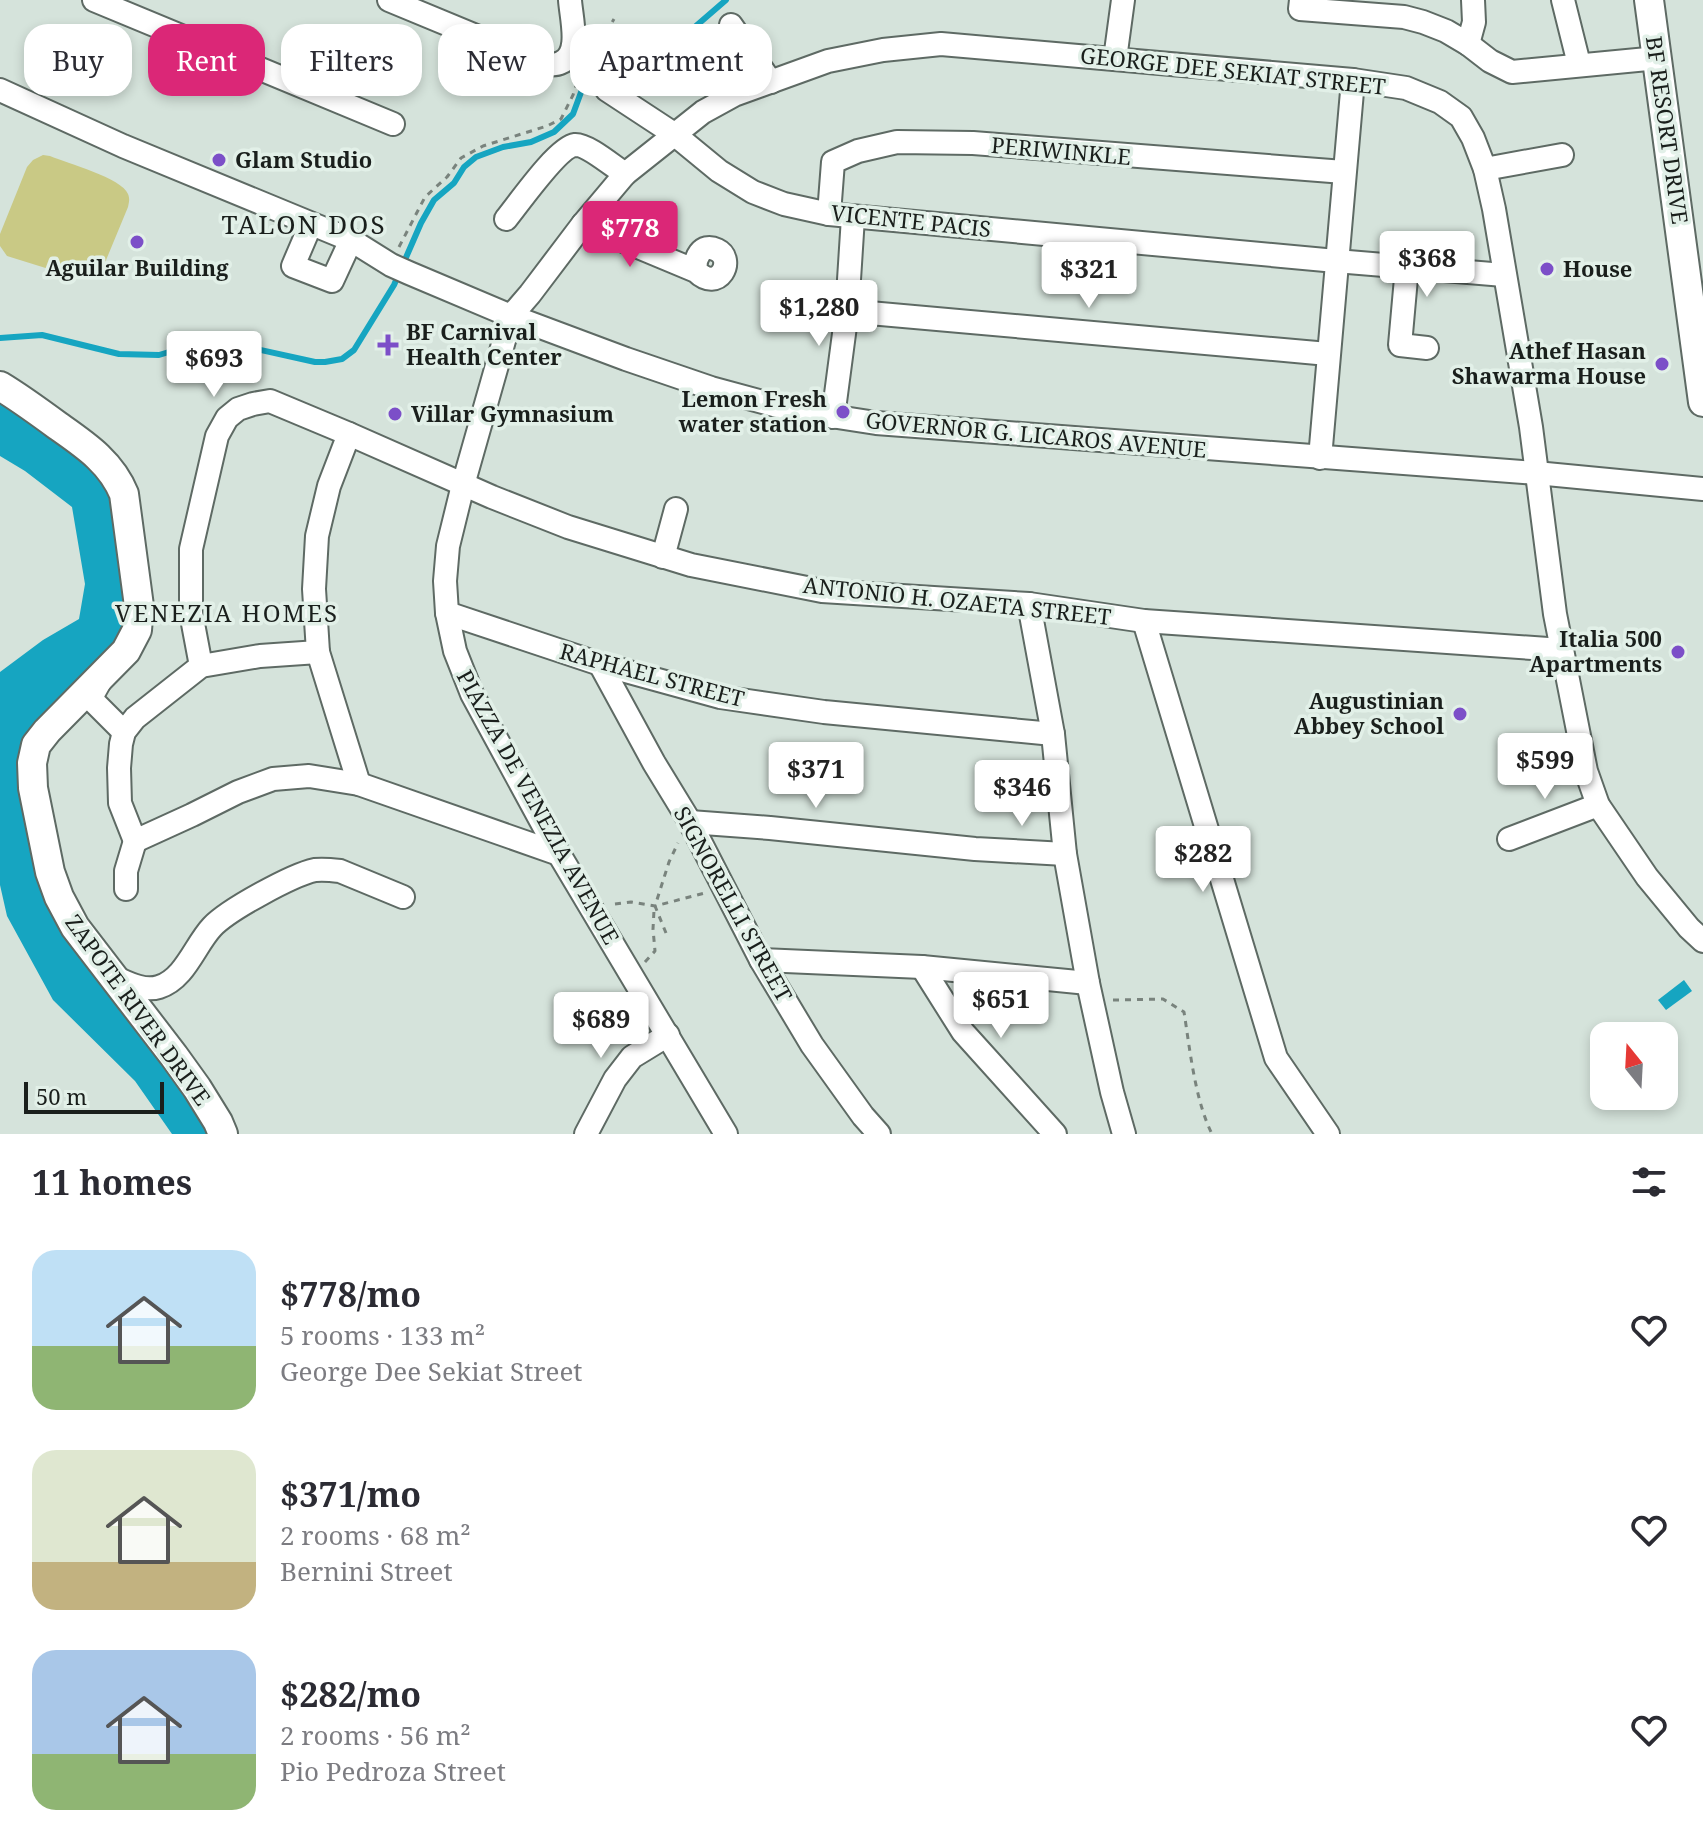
<!DOCTYPE html>
<html lang="en">
<head>
<meta charset="utf-8">
<style>
  body { margin:0; font-family:"Noto Serif",serif; background:#f2f2f3; color:#2b2b33; height:100vh; display:flex; flex-direction:column; font-size:30px; white-space:nowrap }
  * { box-sizing:border-box; margin:0 }
  p { font-size:26px; color:#7c7c81 }
  .icon { flex:none; width:44px; height:44px; fill:none; stroke:currentColor; stroke-width:2; stroke-linecap:round; stroke-linejoin:round }
  .map { position:relative; height:1134px; overflow:hidden }
  .sheet { display:flex; flex-direction:column; background:#fff; flex:1 }
  .sheet>* { flex:none }
  .hud { position:absolute; left:24px; top:24px; width:800px; height:72px; display:flex; gap:16px }
  .needle { width:52px; rotate:342deg }
  .fabs { position:absolute; left:1590px; top:1022px; display:grid; gap:16px }
  .fabs a { display:grid; place-items:center; width:88px; height:88px; border-radius:16px; background:#fff; box-shadow:0 4px 12px #0003; font-size:40px }
  .scale { position:absolute; left:24px; bottom:20px; width:140px; box-sizing:border-box; padding-left:8px; border:4px solid #1a1f1c; border-top:0; font-size:22px; line-height:28px; white-space:nowrap; color:#1a1f1c; -webkit-text-stroke:6px #e2f0e8; paint-order:stroke }
  .price { position:absolute; translate:-50% -68px; padding:0 18px; border-radius:8px; background:#fff; color:#222; font-size:26px; line-height:52px; filter:drop-shadow(0 2px 4px #0008) }
  .price::after { content:''; position:absolute; left:50%; top:48px; width:24px; height:18px; margin-left:-12px; background:inherit; clip-path:polygon(0 0,100% 0,50% 100%) }
  .price.selected { background:#db2777; color:#fff }
  ul { padding:0; list-style:none }
  li { display:flex; align-items:center; gap:24px; height:200px; padding:0 32px }
  li span { display:grid; place-items:center; flex:none; width:224px; height:160px; border-radius:24px; color:#555 }
  li>.icon { margin-inline-start:auto }
  span .icon { width:96px; height:96px; fill:#fffc; stroke-width:1 }
  li b { font-size:34px }
  h2 { display:flex; justify-content:space-between; align-items:center; height:96px; padding:0 32px; font-size:34px }
  .tag { padding:0 28px; border-radius:24px; background:#fff; box-shadow:0 4px 12px #0003; font-size:28px; line-height:72px }
  .tag.selected { background:#db2777; color:#fff }
  .map>svg:first-child { display:block }
  .grass { fill:#c9c985 }
  .water { fill:#16a5c1 }
  .lines { fill:none; stroke-linecap:round; stroke-linejoin:round }
  .stream { stroke:#16a5c1; stroke-width:6 }
  .minor-casing { stroke:#5e6a64; stroke-width:26 }
  .major-casing { stroke:#5e6a64; stroke-width:32 }
  .path { stroke:#79837d; stroke-width:3; stroke-dasharray:6 6; stroke-linecap:butt }
  .minor { stroke:#fff; stroke-width:22 }
  .major { stroke:#fff; stroke-width:28 }
  .poi-dot { fill:#7c4fc8; stroke:#e2f0e8; stroke-width:3 }
  .labels { text-anchor:middle; stroke-width:7; stroke-linejoin:round; paint-order:stroke }
  .street-label { font-size:22px; fill:#1a1f1c; stroke:#e2f0e8 }
  .poi-label { font-size:22px; font-weight:bold; fill:#1a1f1c; stroke:#e2f0e8; text-anchor:start }
  .neighbourhood-label { font-size:24px; letter-spacing:2px; fill:#1a1f1c; stroke:#e2f0e8 }
  .quarter-label { font-size:26px; letter-spacing:2px; fill:#1a1f1c; stroke:#e2f0e8 }
</style>
</head>
<body>
<div class="map">
<svg width="1703" height="1134" viewBox="0 0 1703 1134">
  <rect width="100%" height="100%" fill="#d5e3db"/>
  <path class="grass" d="M43,155l7,1c17,7 72,22 78,38 2,5 1,8 0,13l-24,58c-6,9 -12,11 -23,14l-74,-23 -7,-10v-12l27,-67 6,-7z"/>
  <g class="water">
    <polygon points="0,399 49,430 114,488 131,643 28,740 39,871 217,1134 172,1134 135,1081 53,1000 7,916 0,885 0,672 43,640 79,619 85,584 72,507 25,471 0,456"/>
    <polygon points="1684,980 1692,991 1666,1010 1658,1000"/>
  </g>
  <g class="lines">
    <polyline class="stream" points="0,338 42,335 119,354 159,355 202,342 238,345 315,362 325,362 342,359 354,350 394,285 421,223 434,200 454,183 464,167 476,157 503,147 531,142 554,132 573,114 587,76 602,49 617,37 656,45 674,45 726,0"/>
    <g class="minor-casing">
      <g id="minor">
        <polyline points="94,0 393,124"/>
        <path d="M389,0l157,65c5,-1 10,0 14,-2 22,-8 11,-45 10,-63"/>
        <polyline points="1301,0 1300,9 1404,17 1423,22 1446,31 1468,44 1490,61 1512,72 1658,58"/>
        <polyline points="1563,0 1579,64"/>
        <polyline points="731,25 771,82"/>
        <polyline points="1468,44 1474,22 1473,0"/>
        <polyline points="1115,59 1123,0"/>
        <polyline points="0,90 123,146 351,240 391,265 409,273 511,316 626,359 711,388 792,410 876,423 1536,473 1703,489"/>
        <polyline points="607,90 674,134 719,171 753,192 784,204 829,214 1336,261 1504,275"/>
        <polyline points="1485,169 1562,155"/>
        <polyline points="829,214 833,162 858,151 897,142 973,143 1344,172"/>
        <path d="M506,219c13,-16 52,-72 69,-74 12,-1 39,22 50,29"/>
        <polyline points="311,224 293,266 332,281 351,240"/>
        <path d="M583,224l113,47c23,23 40,-12 21,-21 -16,-8 -23,9 -21,21"/>
        <polyline points="1407,267 1400,345 1427,348"/>
        <polyline points="847,311 1328,354"/>
        <polyline points="833,417 847,311 853,217"/>
        <polyline points="349,434 329,486 317,536 314,589 318,652 359,784"/>
        <polyline points="1320,458 1353,80"/>
        <polyline points="663,557 676,509"/>
        <polyline points="1029,604 1053,734 1065,854 1088,983 1112,1092 1124,1134"/>
        <polyline points="447,613 600,664 720,697 824,712 1053,734"/>
        <polyline points="1144,621 1276,1058 1328,1134"/>
        <polyline points="600,664 654,763 690,822 761,960 812,1045 863,1116 879,1134"/>
        <polyline points="201,666 191,613 191,549 217,436 227,418 238,409 253,404 270,401 349,434 492,497 568,527 691,565 822,591 1029,604 1144,621 1562,650"/>
        <polyline points="102,678 93,694 94,702 124,732"/>
        <polyline points="690,822 770,828 975,849 1065,854"/>
        <polyline points="1509,839 1598,805"/>
        <polyline points="135,841 192,815 238,792 273,779 309,776 359,784 559,854"/>
        <polyline points="135,841 120,803 119,768 121,744 124,732 135,718 201,666 260,656 318,652"/>
        <polyline points="126,889 126,871 135,841"/>
        <polyline points="761,960 922,967 1088,983"/>
        <polyline points="922,967 963,1032 1055,1134"/>
        <path d="M112,976c14,6 31,16 47,11 26,-8 36,-42 53,-60 16,-17 80,-52 103,-57 8,-1 17,0 25,1l63,26"/>
        <polyline points="586,1134 615,1079 632,1057 668,1035"/>
        <polyline points="726,1134 559,854 472,694 455,651 447,613 445,581 448,546 463,485 511,316 530,294 583,224 625,174 703,112 734,95 828,61 883,50 941,44 1353,80 1406,88 1440,102 1461,117 1473,138 1485,169 1494,209 1531,427 1555,614 1586,771 1598,805 1647,877 1689,928 1703,941"/>
      </g>
    </g>
    <g class="major-casing">
      <g id="major">
        <polyline points="1649,0 1703,402"/>
        <path d="M0,386c20,12 39,26 58,40 27,19 53,36 66,68l15,112 -2,24 -11,21 -79,80 -11,14 -4,18 1,25 17,84 9,25 16,30 99,129 23,32 21,34 5,12"/>
      </g>
    </g>
    <g class="path">
      <polyline points="594,53 614,19"/>
      <polyline points="399,247 425,197 447,177 461,158 483,146 547,126 561,119 573,95 579,76"/>
      <polyline points="615,904 631,902 655,906 705,893"/>
      <polyline points="666,933 655,906 669,862 678,843"/>
      <polyline points="645,962 655,951 653,929 654,910"/>
      <path d="M1113,1000l50,-1 21,13c6,38 11,88 28,122"/>
    </g>
    <use href="#minor" class="minor"/>
    <use href="#major" class="major"/>
  </g>
  <g class="poi-dot">
    <circle cx="219" cy="160" r="8"/>
    <circle cx="137" cy="242" r="8"/>
    <circle cx="1547" cy="269" r="8"/>
    <path d="M384 333h8v8h8v8h-8v8h-8v-8h-8v-8h8z"/>
    <circle cx="1662" cy="364" r="8"/>
    <circle cx="843" cy="412" r="8"/>
    <circle cx="395" cy="414" r="8"/>
    <circle cx="1678" cy="652" r="8"/>
    <circle cx="1460" cy="714" r="8"/>
  </g>
  <g class="labels">
    <g class="street-label">
      <text transform="translate(1233 71) rotate(6)" y="8">GEORGE DEE SEKIAT STREET</text>
      <text transform="translate(1667 130) rotate(82)" y="8">BF RESORT DRIVE</text>
      <text transform="translate(1061 151) rotate(5)" y="8">PERIWINKLE</text>
      <text transform="translate(911 221) rotate(6)" y="8">VICENTE PACIS</text>
      <text transform="translate(1036 435) rotate(5)" y="8">GOVERNOR G. LICAROS AVENUE</text>
      <text transform="translate(957 601) rotate(6)" y="8">ANTONIO H. OZAETA STREET</text>
      <text transform="translate(652 675) rotate(15)" y="8">RAPHAEL STREET</text>
      <text transform="translate(538 807) rotate(61)" y="8">PIAZZA DE VENEZIA AVENUE</text>
      <text transform="translate(733 904) rotate(61)" y="8">SIGNORELLI STREET</text>
      <text transform="translate(138 1010) rotate(54)" y="8">ZAPOTE RIVER DRIVE</text>
    </g>
    <g class="poi-label">
      <text x="235" y="168">Glam Studio</text>
      <text x="137" y="276" text-anchor="middle">Aguilar Building</text>
      <text x="1563" y="277">House</text>
      <text x="406" y="340">BF Carnival<tspan x="406" dy="25">Health Center</tspan></text>
      <text x="1646" y="359" text-anchor="end">Athef Hasan<tspan x="1646" dy="25">Shawarma House</tspan></text>
      <text x="827" y="407" text-anchor="end">Lemon Fresh<tspan x="827" dy="25">water station</tspan></text>
      <text x="411" y="422">Villar Gymnasium</text>
      <text x="1662" y="647" text-anchor="end">Italia 500<tspan x="1662" dy="25">Apartments</tspan></text>
      <text x="1444" y="709" text-anchor="end">Augustinian<tspan x="1444" dy="25">Abbey School</tspan></text>
    </g>
    <g class="neighbourhood-label">
      <text x="227" y="622">VENEZIA HOMES</text>
    </g>
    <g class="quarter-label">
      <text x="304" y="234">TALON DOS</text>
    </g>
  </g>
</svg>
<div class="fabs">
<a><svg class="needle" viewBox="-14 -14 28 28"><path d="M0-13l5 13h-10z" fill="#e53935"/><path d="M0 13l5-13h-10z" fill="#7c7c81"/></svg></a>
</div>
<div class="scale">50 m</div>
<b class="price selected" style="left:630px;top:269px">$778</b>
<b class="price" style="left:1427px;top:299px">$368</b>
<b class="price" style="left:1089px;top:310px">$321</b>
<b class="price" style="left:819px;top:348px">$1,280</b>
<b class="price" style="left:214px;top:399px">$693</b>
<b class="price" style="left:1545px;top:801px">$599</b>
<b class="price" style="left:816px;top:810px">$371</b>
<b class="price" style="left:1022px;top:828px">$346</b>
<b class="price" style="left:1203px;top:894px">$282</b>
<b class="price" style="left:1001px;top:1040px">$651</b>
<b class="price" style="left:601px;top:1060px">$689</b>
<div class="hud">
<a class="tag">Buy</a>
<a class="tag selected">Rent</a>
<a class="tag">Filters</a>
<a class="tag">New</a>
<a class="tag">Apartment</a>
</div>
</div>
<section class="sheet">
<h2>11 homes<svg class="icon" aria-label="filters" viewBox="0 0 24 24"><path d="M4 7h16M4 17h16"/><circle cx="9" cy="7" r="2"/><circle cx="15" cy="17" r="2"/></svg></h2>
<ul>
<li><span style="background:linear-gradient(#bfe0f5 60%,#8fb573 0)"><svg class="icon" aria-label="home" viewBox="0 0 24 24"><path d="M3 11l9-7 9 7M6 9v11h12V9"/></svg></span><div><b>$778/mo</b><p>5 rooms · 133 m²</p><p>George Dee Sekiat Street</p></div><svg class="icon" aria-label="heart" viewBox="0 0 24 24"><path d="M12 20l-8-8c-3-5 5-10 8-4 3-6 11-1 8 4z"/></svg></li>
<li><span style="background:linear-gradient(#dfe7d0 70%,#c2b280 0)"><svg class="icon" aria-label="home" viewBox="0 0 24 24"><path d="M3 11l9-7 9 7M6 9v11h12V9"/></svg></span><div><b>$371/mo</b><p>2 rooms · 68 m²</p><p>Bernini Street</p></div><svg class="icon" aria-label="heart" viewBox="0 0 24 24"><path d="M12 20l-8-8c-3-5 5-10 8-4 3-6 11-1 8 4z"/></svg></li>
<li><span style="background:linear-gradient(#a9c7e8 65%,#8fb573 0)"><svg class="icon" aria-label="home" viewBox="0 0 24 24"><path d="M3 11l9-7 9 7M6 9v11h12V9"/></svg></span><div><b>$282/mo</b><p>2 rooms · 56 m²</p><p>Pio Pedroza Street</p></div><svg class="icon" aria-label="heart" viewBox="0 0 24 24"><path d="M12 20l-8-8c-3-5 5-10 8-4 3-6 11-1 8 4z"/></svg></li>
</ul>
</section>
</body>
</html>
